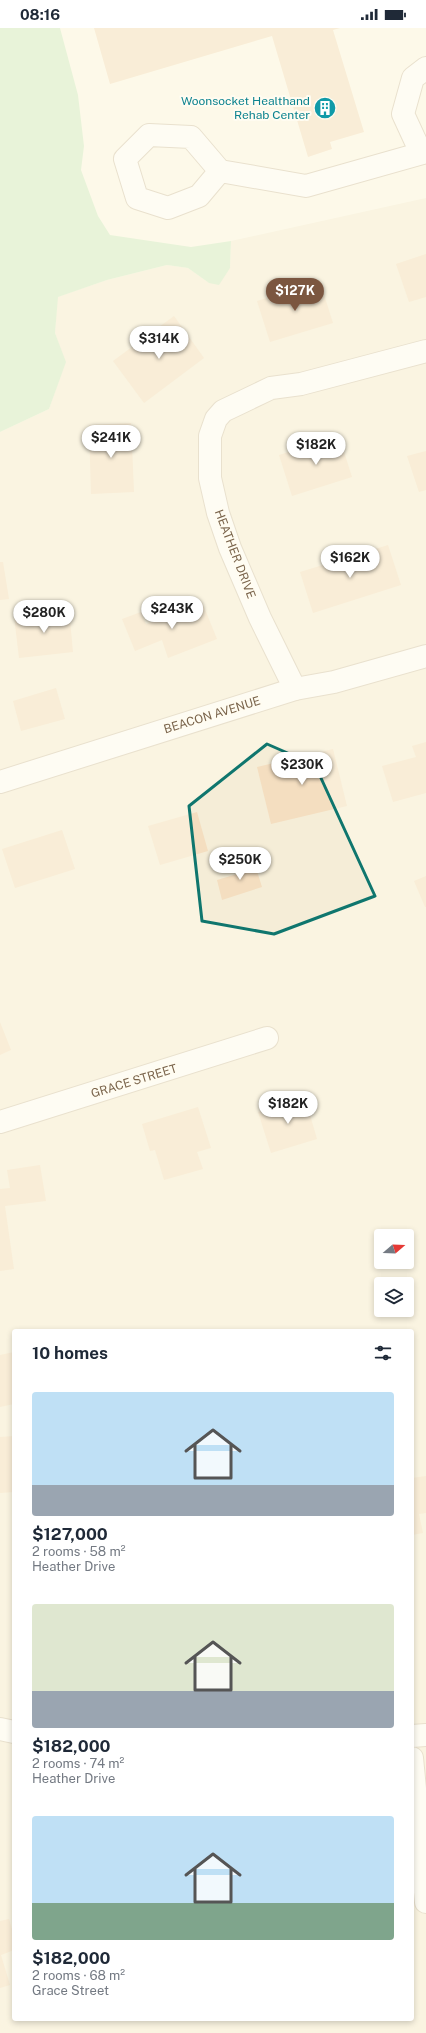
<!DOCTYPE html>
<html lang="en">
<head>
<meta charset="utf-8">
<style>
  body { margin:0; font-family:"Public Sans",sans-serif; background:#f2f2f3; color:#1f2937; height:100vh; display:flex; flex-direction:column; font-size:15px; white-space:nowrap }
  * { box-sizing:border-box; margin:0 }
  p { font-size:13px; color:#747a83 }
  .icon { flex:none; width:22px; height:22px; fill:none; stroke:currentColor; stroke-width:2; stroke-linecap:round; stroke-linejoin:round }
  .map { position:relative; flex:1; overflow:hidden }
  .details { position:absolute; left:12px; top:1301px; width:402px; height:692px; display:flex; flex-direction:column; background:#fff; border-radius:4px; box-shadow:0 2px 6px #0003 }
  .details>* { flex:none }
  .needle { width:26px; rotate:71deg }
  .fabs { position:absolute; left:374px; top:1201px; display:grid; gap:8px }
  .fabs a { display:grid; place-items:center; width:40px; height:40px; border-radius:4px; background:#fff; box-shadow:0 2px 6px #0003; font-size:20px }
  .price { position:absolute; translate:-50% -34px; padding:0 9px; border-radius:14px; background:#fff; color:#222; font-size:13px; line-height:26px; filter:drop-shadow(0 1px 2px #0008) }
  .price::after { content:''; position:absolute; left:50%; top:24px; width:12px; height:9px; margin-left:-6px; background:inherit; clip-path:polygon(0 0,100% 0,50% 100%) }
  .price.current { background:#7b5640; color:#fff }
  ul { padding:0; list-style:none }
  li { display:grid; align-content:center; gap:8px; height:212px; padding:0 20px }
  li span { display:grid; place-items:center; height:124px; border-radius:4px; color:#555 }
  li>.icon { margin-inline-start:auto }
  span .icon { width:72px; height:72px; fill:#fffc; stroke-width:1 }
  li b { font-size:17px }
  h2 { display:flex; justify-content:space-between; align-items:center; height:48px; padding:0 20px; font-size:17px }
  .status { display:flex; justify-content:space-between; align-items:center; height:28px; padding:0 20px; background:#fff; direction:ltr }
  .status svg { height:11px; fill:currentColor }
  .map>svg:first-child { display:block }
  .residential { fill:#f5edd7; fill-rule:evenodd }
  .green { fill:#cfecc6 }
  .building { fill:#f4dec0 }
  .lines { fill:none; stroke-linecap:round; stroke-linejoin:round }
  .minor-casing { stroke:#d1c3ad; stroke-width:24 }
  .minor { stroke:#fff; stroke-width:22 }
  .marked { fill:none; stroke:#0f766e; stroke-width:3; stroke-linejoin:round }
  .labels { text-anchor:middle; stroke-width:4; stroke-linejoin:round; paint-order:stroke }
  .culture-label { font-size:12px; fill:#0d838f; stroke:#fffcf1; text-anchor:end }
  .street-label { font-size:12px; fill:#7a644b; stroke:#fffcf1 }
</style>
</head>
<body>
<div class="status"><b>08:16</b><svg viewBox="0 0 49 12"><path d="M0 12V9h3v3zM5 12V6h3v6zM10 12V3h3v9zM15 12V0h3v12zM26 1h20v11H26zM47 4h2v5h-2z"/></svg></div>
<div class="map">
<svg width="426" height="2005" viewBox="0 0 426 2005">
  <rect width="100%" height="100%" fill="#fdf9e9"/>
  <path class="residential" d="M426,170v1835h-426v-1601l49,-23 16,-47 -10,-29 2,-36 50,-17 60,-15 21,3 21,15 21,-15 1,-27zM381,1208h26v26h-26zM381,1256h26v26h-26zM14,1303h398v688h-398z"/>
  <polygon class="green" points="0,0 60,0 78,67 84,118 81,142 98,188 110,207 191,219 231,213 230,240 219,257 209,255 188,240 167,237 107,252 58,269 55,305 66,334 49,381 0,404"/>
  <g class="building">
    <polygon points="94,0 340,0 333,2 364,104 330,114 332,121 308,129 272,8 110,56"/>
    <polygon points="426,226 426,269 409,274 396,236"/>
    <polygon points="320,254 333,295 270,314 257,273"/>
    <polygon points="174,288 204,330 144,375 113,333"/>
    <polygon points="131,395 134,464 91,466 89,397"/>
    <polygon points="339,408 352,449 292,468 279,427"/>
    <polygon points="426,423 426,462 419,464 407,428"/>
    <polygon points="388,517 401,557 313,585 300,544"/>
    <polygon points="0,534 3,534 9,571 0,572"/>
    <polygon points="202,574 217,611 168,630 162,612 135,623 122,591 141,584 146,596"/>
    <polygon points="69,582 73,624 19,630 14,588"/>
    <polygon points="56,660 65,691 21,703 13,673"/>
    <polygon points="426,714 426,765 393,774 382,738 416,729 412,718"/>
    <polygon points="333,721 347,778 271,796 257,739"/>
    <polygon points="197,784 208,823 160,837 148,798"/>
    <polygon points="62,802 75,841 15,860 2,821"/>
    <polygon points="253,830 262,859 222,872 217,852 244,844 241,834"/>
    <polygon points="426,848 426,879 425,879 414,853"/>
    <polygon points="0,994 11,1022 0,1027"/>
    <polygon points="305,1070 317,1111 271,1125 258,1084"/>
    <polygon points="198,1079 211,1120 197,1124 203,1141 164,1152 155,1122 150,1123 142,1096"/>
    <polygon points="40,1137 46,1173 5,1178 14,1241 0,1243 0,1161 10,1160 7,1142"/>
    <polygon points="14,1324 14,1376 0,1379 0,1327"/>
    <polygon points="14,1408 14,1464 0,1465 0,1409"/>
    <polygon points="426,1448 426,1485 419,1486 423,1505 412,1507 412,1450"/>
    <polygon points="9,1891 14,1908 14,1922 1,1927 10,1957 0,1960 0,1893"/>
  </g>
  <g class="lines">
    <g class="minor-casing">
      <g id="minor">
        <polyline points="421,125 403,86 413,50 426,40"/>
        <polyline points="220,143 199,168 168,180 137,170 125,131 149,107 191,109 220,143 306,158 426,124"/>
        <polyline points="295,661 260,590 230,520 218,485 210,450 210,408 216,391 223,383 271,360 301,356 426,323"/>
        <polyline points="0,754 295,661 334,654 426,628"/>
        <polyline points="0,1094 267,1010"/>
        <polyline points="0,1701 14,1704"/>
        <polyline points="412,1708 426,1707"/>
        <polyline points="412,1730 426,1874"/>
      </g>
    </g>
    <use href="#minor" class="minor"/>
  </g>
  <path d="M0 0H426V2005H0ZM267,716l48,21 60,131 -101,38 -72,-13 -13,-115z" fill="#fdf9e9" fill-opacity=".55" fill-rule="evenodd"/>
  <path class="marked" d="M267,716l48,21 60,131 -101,38 -72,-13 -13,-115z"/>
  <defs>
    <g id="building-disc" transform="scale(1.15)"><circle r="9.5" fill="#0f9aa8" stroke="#fffcf1"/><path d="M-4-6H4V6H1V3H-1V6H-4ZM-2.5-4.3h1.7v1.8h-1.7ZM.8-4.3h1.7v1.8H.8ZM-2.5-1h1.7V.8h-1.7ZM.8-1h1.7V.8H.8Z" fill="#fff"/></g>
  </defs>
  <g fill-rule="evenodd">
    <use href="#building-disc" x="325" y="80"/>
  </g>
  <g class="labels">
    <g class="culture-label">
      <text x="310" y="77">Woonsocket Healthand<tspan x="310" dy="14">Rehab Center</tspan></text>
    </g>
    <g class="street-label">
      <text transform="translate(235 526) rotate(69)" y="4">HEATHER DRIVE</text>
      <text transform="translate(212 687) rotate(-17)" y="4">BEACON AVENUE</text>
      <text transform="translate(134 1053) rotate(-17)" y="4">GRACE STREET</text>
    </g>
  </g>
</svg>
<div class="fabs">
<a><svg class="needle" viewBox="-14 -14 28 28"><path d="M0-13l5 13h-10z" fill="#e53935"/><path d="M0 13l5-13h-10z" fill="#747a83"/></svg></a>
<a><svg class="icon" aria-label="layers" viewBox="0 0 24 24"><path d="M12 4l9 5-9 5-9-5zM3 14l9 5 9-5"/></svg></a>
</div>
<b class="price current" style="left:295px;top:284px">$127K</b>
<b class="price" style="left:159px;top:332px">$314K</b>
<b class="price" style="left:111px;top:431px">$241K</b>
<b class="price" style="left:316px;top:438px">$182K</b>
<b class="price" style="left:350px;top:551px">$162K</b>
<b class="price" style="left:172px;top:602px">$243K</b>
<b class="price" style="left:44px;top:606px">$280K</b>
<b class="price" style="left:302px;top:758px">$230K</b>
<b class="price" style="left:240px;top:853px">$250K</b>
<b class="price" style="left:288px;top:1097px">$182K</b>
<section class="details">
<h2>10 homes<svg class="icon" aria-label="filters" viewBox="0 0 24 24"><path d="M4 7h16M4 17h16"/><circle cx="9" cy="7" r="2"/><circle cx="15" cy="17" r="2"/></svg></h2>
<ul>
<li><span style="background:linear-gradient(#bfe0f5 75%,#9aa5b1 0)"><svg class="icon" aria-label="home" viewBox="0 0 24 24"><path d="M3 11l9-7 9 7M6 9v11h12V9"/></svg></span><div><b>$127,000</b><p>2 rooms · 58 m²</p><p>Heather Drive</p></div></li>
<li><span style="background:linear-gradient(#dfe7d0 70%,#9aa5b1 0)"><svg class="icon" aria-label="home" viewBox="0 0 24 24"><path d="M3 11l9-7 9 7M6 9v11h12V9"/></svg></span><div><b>$182,000</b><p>2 rooms · 74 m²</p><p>Heather Drive</p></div></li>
<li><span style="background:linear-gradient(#bfe0f5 70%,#7fa58c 0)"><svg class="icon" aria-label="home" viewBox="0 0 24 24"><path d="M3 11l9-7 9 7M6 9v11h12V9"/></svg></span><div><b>$182,000</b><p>2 rooms · 68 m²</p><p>Grace Street</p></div></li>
</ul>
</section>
</div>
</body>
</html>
